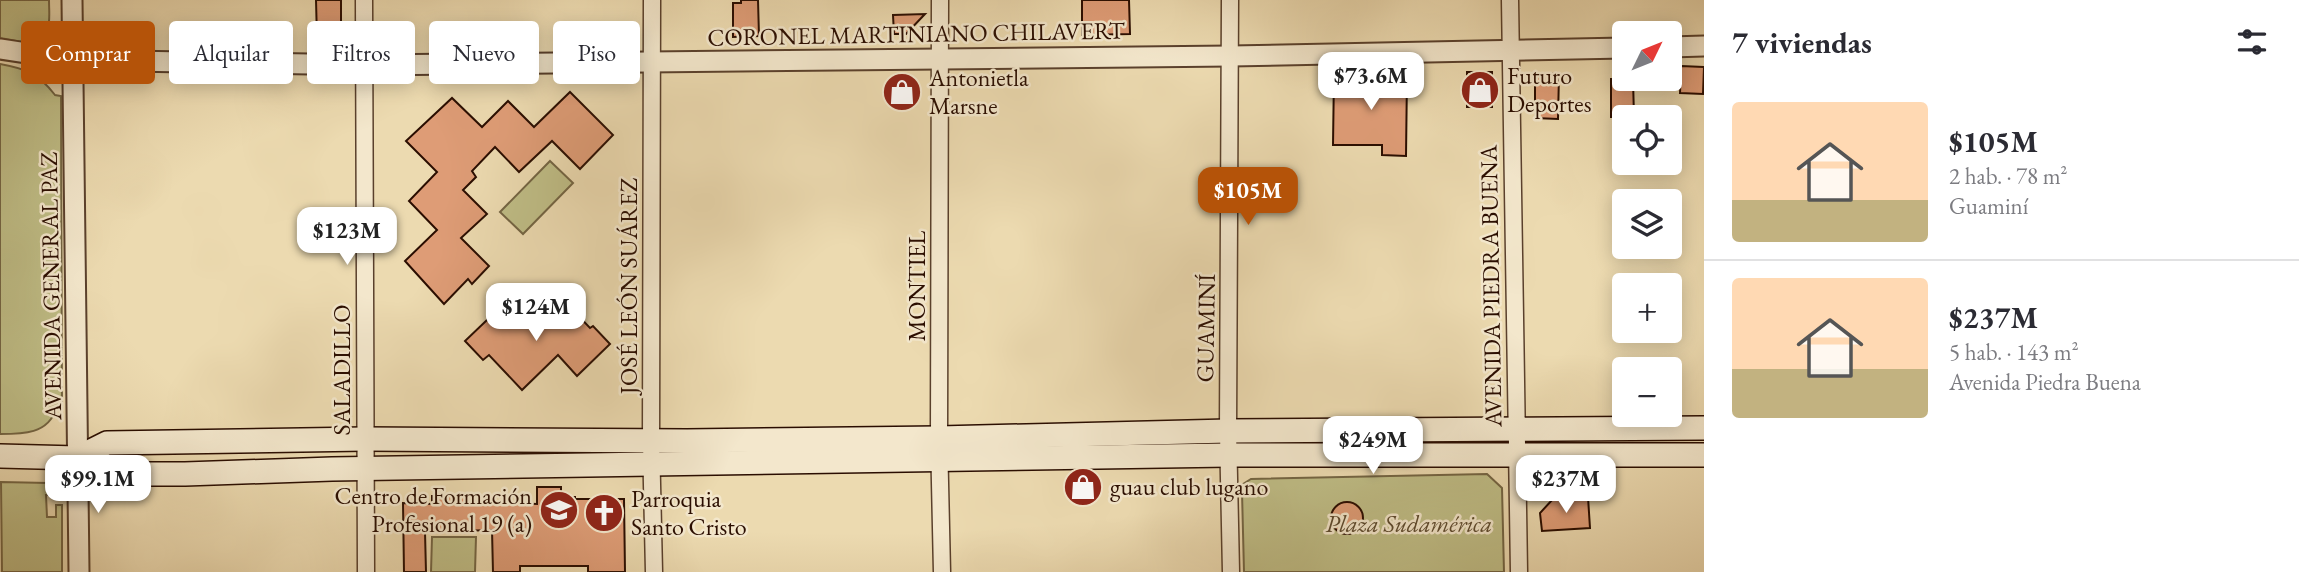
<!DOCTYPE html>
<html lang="es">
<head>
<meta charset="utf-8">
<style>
  body { margin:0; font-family:"EB Garamond",serif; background:#f2f2f3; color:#2b2b33; height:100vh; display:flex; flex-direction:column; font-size:26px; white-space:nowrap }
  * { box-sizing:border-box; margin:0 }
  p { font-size:23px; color:#7c7c81 }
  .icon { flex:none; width:38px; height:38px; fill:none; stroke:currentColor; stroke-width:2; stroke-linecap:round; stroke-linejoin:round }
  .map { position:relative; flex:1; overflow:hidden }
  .drawer { display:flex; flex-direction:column; background:#fff; width:595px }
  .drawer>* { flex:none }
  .top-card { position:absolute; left:21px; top:21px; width:665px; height:63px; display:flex; gap:14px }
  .needle { width:46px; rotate:47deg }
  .controls { position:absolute; left:1612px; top:21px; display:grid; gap:14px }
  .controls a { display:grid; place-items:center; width:70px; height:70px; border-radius:7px; background:#fff; box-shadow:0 4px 18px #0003; font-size:35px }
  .price { position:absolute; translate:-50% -60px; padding:0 16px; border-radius:14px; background:#fff; color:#222; font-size:23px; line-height:46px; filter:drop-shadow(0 2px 4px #0008) }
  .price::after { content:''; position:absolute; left:50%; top:42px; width:21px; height:16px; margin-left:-10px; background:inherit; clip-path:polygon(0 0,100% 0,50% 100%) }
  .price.selected { background:#b45309; color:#fff }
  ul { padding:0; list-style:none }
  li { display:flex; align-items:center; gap:21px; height:175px; padding:0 28px }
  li+li { border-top:2px solid #e1e1e2 }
  li span { display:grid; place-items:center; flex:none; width:196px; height:140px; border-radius:7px; color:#555 }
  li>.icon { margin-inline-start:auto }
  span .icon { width:84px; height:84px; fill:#fffc; stroke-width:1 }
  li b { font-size:30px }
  h2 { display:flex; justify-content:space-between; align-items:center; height:84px; padding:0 28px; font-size:30px }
  .pill { padding:0 24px; border-radius:7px; background:#fff; box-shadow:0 4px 18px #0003; font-size:24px; line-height:63px }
  .pill.selected { background:#b45309; color:#fff }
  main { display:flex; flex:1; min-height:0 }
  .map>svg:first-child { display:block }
  .green { fill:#bfbd86; stroke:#746543; stroke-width:2 }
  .building { fill:#de9c76; stroke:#2a0d00; stroke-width:2 }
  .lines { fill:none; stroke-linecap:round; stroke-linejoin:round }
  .minor-casing { stroke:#5a402c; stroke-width:19 }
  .tertiary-casing { stroke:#5a402c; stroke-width:23 }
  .secondary-casing { stroke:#2a0d00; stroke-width:26 }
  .minor { stroke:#f3e7cc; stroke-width:16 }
  .tertiary { stroke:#f3e7cc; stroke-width:19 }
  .secondary { stroke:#f3e7cc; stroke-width:23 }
  .labels { text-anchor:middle; stroke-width:5; stroke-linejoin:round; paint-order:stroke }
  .street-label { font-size:24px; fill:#2a0d00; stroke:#f3e7cc }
  .poi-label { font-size:24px; fill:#2a0d00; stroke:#f3e7cc; text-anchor:start }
  .park-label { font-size:24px; font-style:italic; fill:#5e4b2f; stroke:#f3e7cc }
</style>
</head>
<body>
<main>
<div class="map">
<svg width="1704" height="572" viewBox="0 0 1704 572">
  <rect width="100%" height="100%" fill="#ecdab0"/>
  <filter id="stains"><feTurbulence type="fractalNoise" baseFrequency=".00286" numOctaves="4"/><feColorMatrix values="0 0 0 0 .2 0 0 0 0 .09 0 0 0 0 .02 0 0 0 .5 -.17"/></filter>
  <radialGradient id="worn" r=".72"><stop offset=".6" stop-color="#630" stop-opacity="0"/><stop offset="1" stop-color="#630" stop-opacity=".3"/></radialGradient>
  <g class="green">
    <path d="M0,0h49c0,20 4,32 -15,44l-34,-6z"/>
    <path d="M0,64c27,5 38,9 55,31l6,1 1,313h-6c-8,25 -33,25 -56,25z"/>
    <polygon points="550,161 573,183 523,234 500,212"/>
    <polygon points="1487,474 1502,488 1504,572 1244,572 1242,492 1243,484 1251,479"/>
    <polygon points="1,482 48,483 54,489 55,495 46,495 47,517 56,517 56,505 62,505 62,572 2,572"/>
    <polygon points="432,537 476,537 475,572 431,572"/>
  </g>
  <g class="building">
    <polygon points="316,0 341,0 341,25 328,38 317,39"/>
    <polygon points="741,0 758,0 759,36 733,37 733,3 741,3"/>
    <polygon points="1082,0 1129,0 1130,34 1082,35"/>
    <polygon points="925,14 906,34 894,34 893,15"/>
    <polygon points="1681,66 1704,67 1703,94 1680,93"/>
    <rect x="1467" y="72" width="25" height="35"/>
    <polygon points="1535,73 1559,74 1558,119 1535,118"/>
    <polygon points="1334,74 1407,75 1406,156 1382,155 1382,145 1333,145"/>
    <polygon points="1611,79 1633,79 1634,117 1611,117"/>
    <polygon points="570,92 613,135 580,169 552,141 519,172 495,147 472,171 476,177 463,190 487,214 461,238 489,266 472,284 468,279 444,304 405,261 437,230 409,201 437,172 406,141 452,98 482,127 508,101 534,127"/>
    <polygon points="509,299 536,327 543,320 547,325 568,305 590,328 593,326 610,344 577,376 558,355 522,390 489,355 483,360 465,341"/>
    <polygon points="537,487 561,487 561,497 575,497 575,499 624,499 625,572 588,572 588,566 520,566 520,572 493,572 492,530 425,532 426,572 404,572 403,503 432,504 432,496 490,496 491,502 537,504"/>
    <polygon points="1588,497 1590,528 1542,531 1540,513 1553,499"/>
    <circle cx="1347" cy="518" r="16"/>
  </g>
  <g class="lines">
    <g class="minor-casing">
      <g id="minor">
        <polyline points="364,0 366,572"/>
        <polyline points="652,0 651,440 654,572"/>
        <polyline points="940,0 939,438 942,572"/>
        <polyline points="1230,0 1228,431 1231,572"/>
        <polyline points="1510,0 1519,572"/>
      </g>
    </g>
    <g class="tertiary-casing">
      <g id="tertiary">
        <polyline points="72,0 79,572"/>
        <polyline points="1670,47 1704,46"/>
        <polyline points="0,49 73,60 365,65 1231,56 1624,48"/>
      </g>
    </g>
    <g class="secondary-casing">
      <g id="secondary">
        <polyline points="0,456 77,458 108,474 185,474 332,469 1229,455 1704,455"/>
        <polyline points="77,458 107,443 365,439 687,441 939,438 1228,431 1704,428"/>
      </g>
    </g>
    <use href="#minor" class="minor"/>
    <use href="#tertiary" class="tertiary"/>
    <use href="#secondary" class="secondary"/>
  </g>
  <defs>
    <g id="shop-disc" transform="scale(2.0125)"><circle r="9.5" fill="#8f2418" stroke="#f3e7cc"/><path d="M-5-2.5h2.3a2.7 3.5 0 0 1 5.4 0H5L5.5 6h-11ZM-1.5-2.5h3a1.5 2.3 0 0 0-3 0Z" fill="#fff"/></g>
    <g id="school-disc" transform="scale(2.0125)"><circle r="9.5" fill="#8f2418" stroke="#f3e7cc"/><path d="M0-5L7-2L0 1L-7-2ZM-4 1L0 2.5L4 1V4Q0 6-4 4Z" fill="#fff"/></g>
    <g id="church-disc" transform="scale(2.0125)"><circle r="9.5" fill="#8f2418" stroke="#f3e7cc"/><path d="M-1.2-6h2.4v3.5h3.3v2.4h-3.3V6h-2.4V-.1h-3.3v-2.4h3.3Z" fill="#fff"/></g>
  </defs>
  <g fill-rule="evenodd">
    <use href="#shop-disc" x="1480" y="90"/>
    <use href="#shop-disc" x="902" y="92"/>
    <use href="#shop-disc" x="1083" y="487"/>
    <use href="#school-disc" x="559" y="510"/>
    <use href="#church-disc" x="604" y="513"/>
  </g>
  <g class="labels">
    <g class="street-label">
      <text transform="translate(916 34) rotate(-1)" y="8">CORONEL MARTINIANO CHILAVERT</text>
      <text transform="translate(51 286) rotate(-91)" y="8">AVENIDA GENERAL PAZ</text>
      <text transform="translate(629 286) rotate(-90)" y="8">JOSÉ LEÓN SUÁREZ</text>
      <text transform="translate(917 286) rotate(-90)" y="8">MONTIEL</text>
      <text transform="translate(1491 286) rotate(-91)" y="8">AVENIDA PIEDRA BUENA</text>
      <text transform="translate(1206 328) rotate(-89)" y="8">GUAMINÍ</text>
      <text transform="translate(342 370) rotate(-90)" y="8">SALADILLO</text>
    </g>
    <g class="poi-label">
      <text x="1507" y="84">Futuro<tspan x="1507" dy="28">Deportes</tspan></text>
      <text x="929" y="86">Antonietla<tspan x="929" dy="28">Marsne</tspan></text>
      <text x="1110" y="495">guau club lugano</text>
      <text x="532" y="504" text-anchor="end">Centro de Formación<tspan x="532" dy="28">Profesional 19 (a)</tspan></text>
      <text x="631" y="507">Parroquia<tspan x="631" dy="28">Santo Cristo</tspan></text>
    </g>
    <g class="park-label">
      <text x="1409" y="532">Plaza Sudamérica</text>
    </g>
  </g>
  <rect width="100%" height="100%" filter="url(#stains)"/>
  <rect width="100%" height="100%" fill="url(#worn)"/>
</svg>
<div class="controls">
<a><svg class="needle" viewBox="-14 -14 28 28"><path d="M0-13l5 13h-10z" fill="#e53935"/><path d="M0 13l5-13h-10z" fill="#7c7c81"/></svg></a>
<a><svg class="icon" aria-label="locate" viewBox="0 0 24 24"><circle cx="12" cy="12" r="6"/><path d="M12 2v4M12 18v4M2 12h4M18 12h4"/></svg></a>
<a><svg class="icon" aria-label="layers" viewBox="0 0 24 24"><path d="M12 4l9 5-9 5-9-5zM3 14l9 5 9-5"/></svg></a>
<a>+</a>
<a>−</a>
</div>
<b class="price" style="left:1371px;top:112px">$73.6M</b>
<b class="price selected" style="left:1248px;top:227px">$105M</b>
<b class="price" style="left:347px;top:267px">$123M</b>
<b class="price" style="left:536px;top:343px">$124M</b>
<b class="price" style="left:1373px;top:476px">$249M</b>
<b class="price" style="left:98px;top:515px">$99.1M</b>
<b class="price" style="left:1566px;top:515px">$237M</b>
<div class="top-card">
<a class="pill selected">Comprar</a>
<a class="pill">Alquilar</a>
<a class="pill">Filtros</a>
<a class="pill">Nuevo</a>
<a class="pill">Piso</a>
</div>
</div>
<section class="drawer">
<h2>7 viviendas<svg class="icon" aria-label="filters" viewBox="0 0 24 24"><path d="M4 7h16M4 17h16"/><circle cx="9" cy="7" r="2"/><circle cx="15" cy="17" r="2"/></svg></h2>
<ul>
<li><span style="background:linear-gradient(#ffd9b3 70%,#c2b280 0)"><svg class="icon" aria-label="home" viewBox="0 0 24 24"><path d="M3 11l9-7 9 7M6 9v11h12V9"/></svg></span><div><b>$105M</b><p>2 hab. · 78 m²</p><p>Guaminí</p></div></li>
<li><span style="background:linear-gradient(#ffd9b3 65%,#c2b280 0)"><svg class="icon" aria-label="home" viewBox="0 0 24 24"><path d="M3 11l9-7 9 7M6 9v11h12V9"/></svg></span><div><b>$237M</b><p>5 hab. · 143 m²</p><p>Avenida Piedra Buena</p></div></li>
</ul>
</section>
</main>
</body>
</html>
